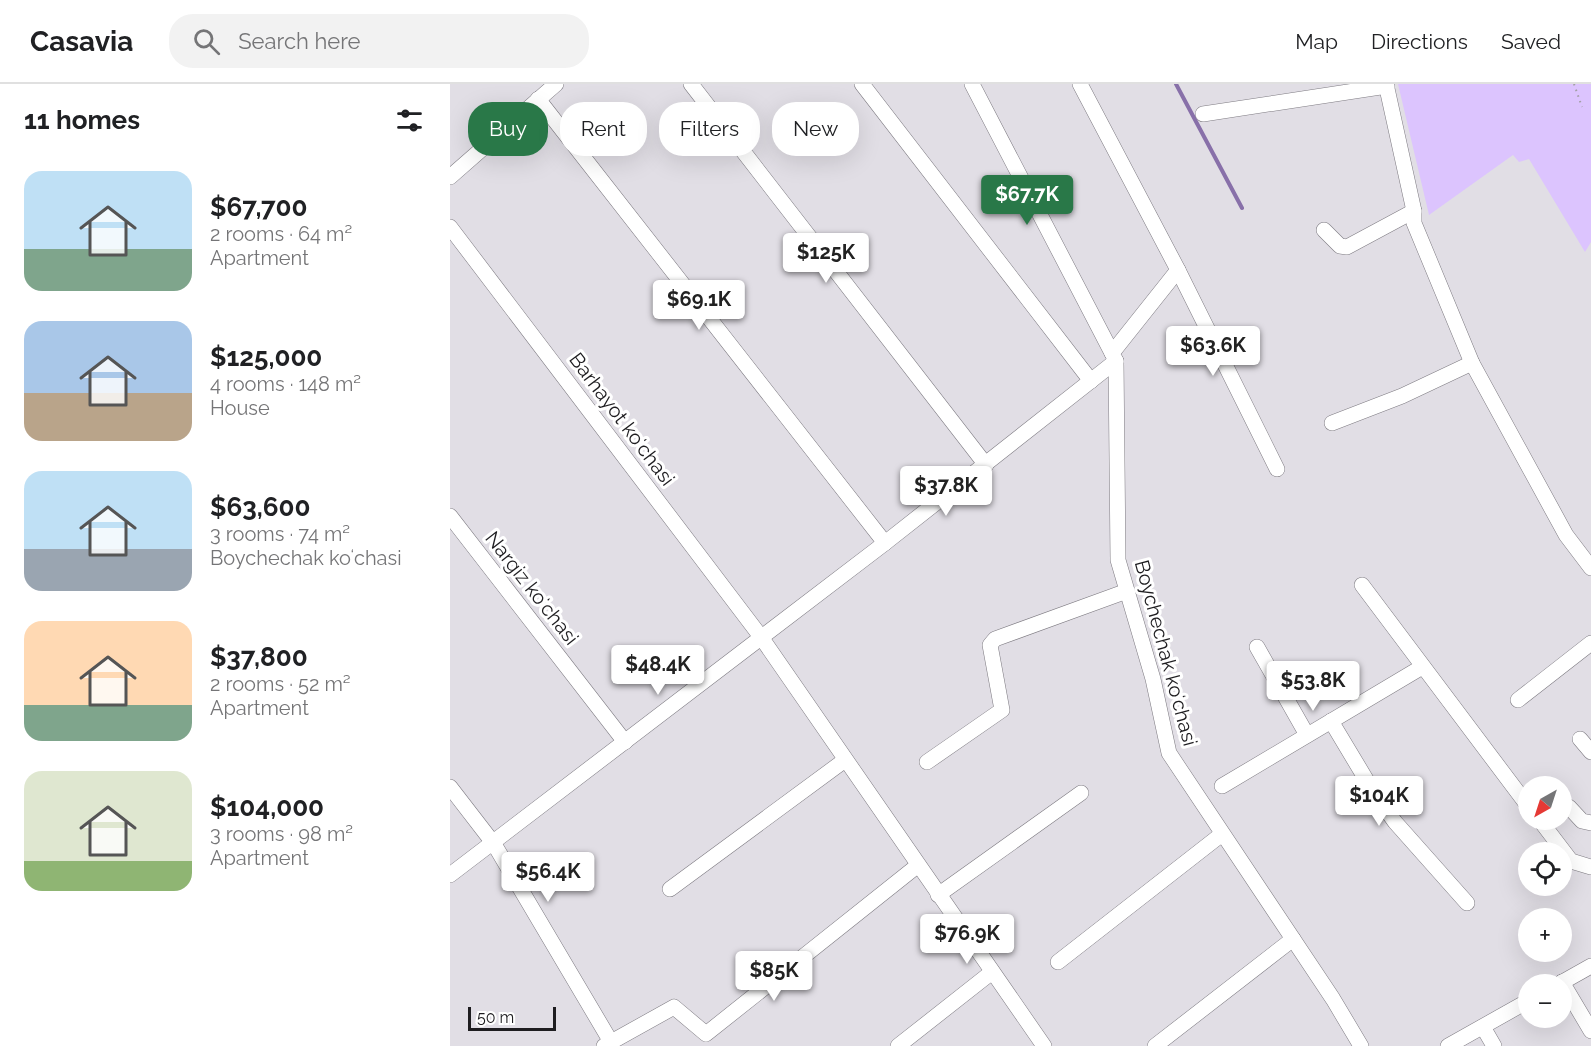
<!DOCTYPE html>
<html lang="en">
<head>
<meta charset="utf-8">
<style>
  body { margin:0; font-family:Raleway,sans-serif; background:#f2f2f2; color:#202124; height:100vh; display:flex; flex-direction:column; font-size:22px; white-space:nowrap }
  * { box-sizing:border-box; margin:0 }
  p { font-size:20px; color:#757577 }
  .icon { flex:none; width:33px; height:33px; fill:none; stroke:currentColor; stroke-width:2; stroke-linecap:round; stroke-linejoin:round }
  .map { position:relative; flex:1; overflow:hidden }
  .details { display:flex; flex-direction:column; background:#fff; width:450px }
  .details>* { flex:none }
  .banner { position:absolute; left:18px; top:18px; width:570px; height:54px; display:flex; gap:12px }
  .needle { width:39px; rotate:219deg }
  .controls { position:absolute; left:1068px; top:692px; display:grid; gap:12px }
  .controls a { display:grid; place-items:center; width:54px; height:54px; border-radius:50%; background:#fff; box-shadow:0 6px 24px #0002; font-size:30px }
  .scale { position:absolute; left:18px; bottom:15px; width:88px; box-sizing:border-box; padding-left:6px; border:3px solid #1e1d20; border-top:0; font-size:16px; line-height:21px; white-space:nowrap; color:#1e1d20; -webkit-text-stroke:4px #fff; paint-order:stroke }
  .price { position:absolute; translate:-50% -51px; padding:0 14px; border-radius:6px; background:#fff; color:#222; font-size:20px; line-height:39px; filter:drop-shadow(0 2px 3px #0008) }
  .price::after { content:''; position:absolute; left:50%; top:36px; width:18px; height:14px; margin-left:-9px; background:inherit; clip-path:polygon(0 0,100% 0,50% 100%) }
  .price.current { background:#297848; color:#fff }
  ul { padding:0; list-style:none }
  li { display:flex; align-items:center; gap:18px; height:150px; padding:0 24px }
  li span { display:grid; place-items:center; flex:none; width:168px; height:120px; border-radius:18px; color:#555 }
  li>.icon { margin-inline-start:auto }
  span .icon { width:72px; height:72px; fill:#fffc; stroke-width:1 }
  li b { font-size:26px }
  h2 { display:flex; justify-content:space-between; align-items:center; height:72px; padding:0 24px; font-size:26px }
  .tag { padding:0 21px; border-radius:24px; background:#fff; box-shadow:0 6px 24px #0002; font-size:21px; line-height:54px }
  .tag.current { background:#297848; color:#fff }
  header { display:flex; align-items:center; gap:36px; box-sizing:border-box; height:84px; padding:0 30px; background:#fff; border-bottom:2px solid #e0e0e0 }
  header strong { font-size:28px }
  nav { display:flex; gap:33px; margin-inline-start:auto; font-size:21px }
  .search { width:420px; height:54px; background:#f2f2f2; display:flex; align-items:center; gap:15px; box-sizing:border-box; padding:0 21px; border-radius:24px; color:#757577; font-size:22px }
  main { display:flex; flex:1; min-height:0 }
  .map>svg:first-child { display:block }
  .green { fill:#dcc4fe }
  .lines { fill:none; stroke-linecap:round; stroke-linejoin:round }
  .stream { stroke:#8870a9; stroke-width:4 }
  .minor-casing { stroke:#7e7b82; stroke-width:16 }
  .path { stroke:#a29fa5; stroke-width:2; stroke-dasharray:1.5 4.5; stroke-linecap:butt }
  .minor { stroke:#fff; stroke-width:15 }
  .labels { text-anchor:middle; stroke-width:6; stroke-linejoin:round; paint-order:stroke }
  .street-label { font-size:20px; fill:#1e1d20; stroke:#fff }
</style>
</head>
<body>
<header>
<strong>Casavia</strong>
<div class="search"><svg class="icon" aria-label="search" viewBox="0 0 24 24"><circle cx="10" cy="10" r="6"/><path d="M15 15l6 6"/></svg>Search here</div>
<nav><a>Map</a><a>Directions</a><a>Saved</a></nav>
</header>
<main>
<section class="details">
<h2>11 homes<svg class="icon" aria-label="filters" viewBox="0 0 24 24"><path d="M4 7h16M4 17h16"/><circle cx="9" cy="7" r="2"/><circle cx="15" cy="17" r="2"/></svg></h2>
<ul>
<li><span style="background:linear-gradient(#bfe0f5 65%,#7fa58c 0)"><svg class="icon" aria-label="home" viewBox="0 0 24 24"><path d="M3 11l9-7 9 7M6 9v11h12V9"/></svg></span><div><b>$67,700</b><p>2 rooms · 64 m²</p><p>Apartment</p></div></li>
<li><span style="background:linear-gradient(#a9c7e8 60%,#b9a48a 0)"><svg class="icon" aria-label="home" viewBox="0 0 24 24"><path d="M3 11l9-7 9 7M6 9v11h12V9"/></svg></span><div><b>$125,000</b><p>4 rooms · 148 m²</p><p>House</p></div></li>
<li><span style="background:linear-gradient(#bfe0f5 65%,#9aa5b1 0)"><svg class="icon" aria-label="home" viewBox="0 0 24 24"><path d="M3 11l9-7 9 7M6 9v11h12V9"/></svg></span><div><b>$63,600</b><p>3 rooms · 74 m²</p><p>Boychechak koʻchasi</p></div></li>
<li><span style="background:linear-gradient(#ffd9b3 70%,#7fa58c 0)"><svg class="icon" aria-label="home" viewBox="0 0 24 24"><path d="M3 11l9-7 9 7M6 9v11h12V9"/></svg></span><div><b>$37,800</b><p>2 rooms · 52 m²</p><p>Apartment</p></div></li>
<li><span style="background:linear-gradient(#dfe7d0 75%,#8fb573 0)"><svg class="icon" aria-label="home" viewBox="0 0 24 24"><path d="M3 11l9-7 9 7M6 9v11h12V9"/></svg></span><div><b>$104,000</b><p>3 rooms · 98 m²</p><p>Apartment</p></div></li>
</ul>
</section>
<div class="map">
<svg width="1141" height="962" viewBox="0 0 1141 962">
  <rect width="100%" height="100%" fill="#e1dee5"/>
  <polygon class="green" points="948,0 1141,0 1141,158 1135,168 1079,75 1069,78 1063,71 979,131"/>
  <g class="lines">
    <polyline class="stream" points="726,0 792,124"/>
    <g class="minor-casing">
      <g id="minor">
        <polyline points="241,0 536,381"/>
        <polyline points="412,0 641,297"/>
        <polyline points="522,0 662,269"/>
        <polyline points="630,0 728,186 662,269 666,277 668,476 703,595 719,669 883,915 911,962"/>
        <polyline points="936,0 964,127 964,139 1022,279 1116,451 1141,484"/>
        <polyline points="88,15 435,459"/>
        <polyline points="753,30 937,2"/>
        <polyline points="0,93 106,0"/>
        <polyline points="0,143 311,553 594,962"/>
        <polyline points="874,146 890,162 897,163 964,127"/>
        <polyline points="728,186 827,385"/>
        <polyline points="882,339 952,312 1022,279"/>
        <polyline points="0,432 175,658"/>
        <polyline points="912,501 1078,722"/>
        <polyline points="807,563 857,651"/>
        <polyline points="1068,616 1141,559"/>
        <polyline points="881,637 923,707 945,738 1017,819"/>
        <polyline points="1130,655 1141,668"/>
        <polyline points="477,678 552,626 540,561 545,555 677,507"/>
        <polyline points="772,702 972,583"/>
        <polyline points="0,703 44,760 161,958"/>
        <polyline points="1119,723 1132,737 1141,739"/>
        <polyline points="1089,735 1121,777 1141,783"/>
        <polyline points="0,791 435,459 666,277"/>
        <polyline points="220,805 395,676"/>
        <polyline points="488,811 631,709"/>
        <polyline points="608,878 772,750"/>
        <polyline points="1112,898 1141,947"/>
        <polyline points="1109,900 1141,882"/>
        <polyline points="1033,943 1044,962"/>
        <polyline points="154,962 224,923 256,950 467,782"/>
        <polyline points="448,962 542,888"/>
        <polyline points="705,962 843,855"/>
        <polyline points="998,962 1078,917"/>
      </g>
    </g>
    <polyline class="path" points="1124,0 1132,23"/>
    <use href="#minor" class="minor"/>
  </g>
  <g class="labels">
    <g class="street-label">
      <text transform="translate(172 335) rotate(53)" y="7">Barhayot koʻchasi</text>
      <text transform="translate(82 504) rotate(52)" y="7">Nargiz koʻchasi</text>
      <text transform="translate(716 569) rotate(75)" y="7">Boychechak koʻchasi</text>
    </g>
  </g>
</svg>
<div class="controls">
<a><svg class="needle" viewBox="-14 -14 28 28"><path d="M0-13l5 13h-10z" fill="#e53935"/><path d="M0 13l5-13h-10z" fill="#757577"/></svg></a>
<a><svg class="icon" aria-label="locate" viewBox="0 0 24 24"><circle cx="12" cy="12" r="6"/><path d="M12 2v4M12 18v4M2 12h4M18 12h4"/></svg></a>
<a>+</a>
<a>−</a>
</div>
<div class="scale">50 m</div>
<b class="price current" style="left:577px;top:142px">$67.7K</b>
<b class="price" style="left:376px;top:200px">$125K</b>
<b class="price" style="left:249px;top:247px">$69.1K</b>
<b class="price" style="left:763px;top:293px">$63.6K</b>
<b class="price" style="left:496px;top:433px">$37.8K</b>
<b class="price" style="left:208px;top:612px">$48.4K</b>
<b class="price" style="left:863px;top:628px">$53.8K</b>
<b class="price" style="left:929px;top:743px">$104K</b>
<b class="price" style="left:98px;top:819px">$56.4K</b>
<b class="price" style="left:517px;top:881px">$76.9K</b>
<b class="price" style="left:324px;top:918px">$85K</b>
<div class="banner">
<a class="tag current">Buy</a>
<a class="tag">Rent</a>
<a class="tag">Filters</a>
<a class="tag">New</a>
</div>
</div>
</main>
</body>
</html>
